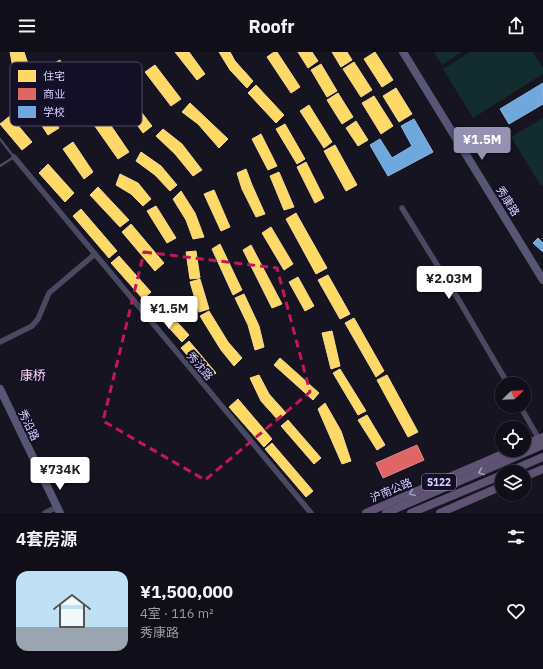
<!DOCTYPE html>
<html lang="zh">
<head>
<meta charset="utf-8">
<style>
  body { margin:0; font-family:"IBM Plex Sans","Noto Sans SC",sans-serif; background:#1e1d26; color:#f1f3f6; height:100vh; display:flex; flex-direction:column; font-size:15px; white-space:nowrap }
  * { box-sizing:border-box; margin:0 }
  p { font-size:13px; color:#9c9ca2 }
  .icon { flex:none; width:22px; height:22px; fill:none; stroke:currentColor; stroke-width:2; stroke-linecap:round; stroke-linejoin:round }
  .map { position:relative; height:461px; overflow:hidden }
  .details { display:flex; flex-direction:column; background:#100f19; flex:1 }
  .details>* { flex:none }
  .needle { width:26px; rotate:67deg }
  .fabs { position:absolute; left:495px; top:325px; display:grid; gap:8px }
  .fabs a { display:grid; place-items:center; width:36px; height:36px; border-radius:50%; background:#100f19; box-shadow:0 1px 3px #0004,0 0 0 1px #302f38; font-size:20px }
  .price { position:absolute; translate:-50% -34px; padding:0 9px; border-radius:4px; background:#fff; color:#222; font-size:13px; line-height:26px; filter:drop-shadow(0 1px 2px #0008) }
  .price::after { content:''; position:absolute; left:50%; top:24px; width:12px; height:9px; margin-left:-6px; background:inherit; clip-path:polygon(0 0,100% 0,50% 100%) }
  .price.on { background:#9591b1; color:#fff }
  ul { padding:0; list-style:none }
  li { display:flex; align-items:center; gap:12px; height:100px; padding:0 16px }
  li+li { border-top:1px solid #302f38 }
  li span { display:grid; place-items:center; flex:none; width:112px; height:80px; border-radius:12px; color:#555 }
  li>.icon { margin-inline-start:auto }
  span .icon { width:48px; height:48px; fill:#fffc; stroke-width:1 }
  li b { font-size:17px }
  h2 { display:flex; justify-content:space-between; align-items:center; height:48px; padding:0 16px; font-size:17px }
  header { display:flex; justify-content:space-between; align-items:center; height:52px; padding:0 16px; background:#100f19; font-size:18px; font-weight:700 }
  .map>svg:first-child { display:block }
  .green { fill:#132c2d }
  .homes { fill:#ffd966; stroke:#f4d894 }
  .shops { fill:#e06666; stroke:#de8794 }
  .schools { fill:#6fa8dc; stroke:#8fb5e6 }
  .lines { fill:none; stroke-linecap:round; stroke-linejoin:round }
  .lane { stroke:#4a4962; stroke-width:2.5 }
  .street { stroke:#4a4962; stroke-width:5.5 }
  .secondary { stroke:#575674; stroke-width:8 }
  .primary { stroke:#5e5373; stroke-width:8 }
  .primary-bridge { stroke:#5e5373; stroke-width:8 }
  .oneway { stroke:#a29ac0 }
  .marked { fill:none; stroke:#c2185b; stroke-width:3; stroke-dasharray:8 5; stroke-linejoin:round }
  .labels { text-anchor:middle; stroke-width:4; stroke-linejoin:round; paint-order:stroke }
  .shield { fill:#130f26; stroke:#9e99be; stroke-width:1 }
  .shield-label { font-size:10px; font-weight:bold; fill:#d9d4ff }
  .street-label { font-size:11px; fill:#d9d4ff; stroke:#130f26 }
  .quarter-label { font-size:13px; fill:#ffd6f0; stroke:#130f26 }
  .key { fill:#130f26; stroke:#4e4a67; stroke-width:1 }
  .key-label { font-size:11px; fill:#d9d4ff }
</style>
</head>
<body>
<header><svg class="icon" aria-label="menu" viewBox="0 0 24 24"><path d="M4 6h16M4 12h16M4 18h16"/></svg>Roofr<svg class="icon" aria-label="share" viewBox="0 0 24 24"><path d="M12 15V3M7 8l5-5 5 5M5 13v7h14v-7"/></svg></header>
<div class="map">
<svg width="543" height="461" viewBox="0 0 543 461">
  <rect width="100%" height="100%" fill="#161421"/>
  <g class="green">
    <polygon points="434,0 462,0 442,13"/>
    <polygon points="470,0 533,0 543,16 543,22 473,66 443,17"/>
    <polygon points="543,66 543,133 541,134 511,85"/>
  </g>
  <g class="homes">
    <polygon points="10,0 24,0 36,35 25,43 13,16"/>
    <polygon points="175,0 189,0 205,22 197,28"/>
    <polygon points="219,0 230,0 235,9 253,29 247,36 230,18"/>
    <polygon points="274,0 277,0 300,35 291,41 267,5"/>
    <polygon points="298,0 312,0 318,9 308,16"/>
    <polygon points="332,0 347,0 352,8 341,15"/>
    <polygon points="375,0 393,28 382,35 364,7"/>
    <polygon points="60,8 80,51 71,55 51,13"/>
    <polygon points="354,10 372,38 361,45 343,17"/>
    <polygon points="321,12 337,39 327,45 311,18"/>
    <polygon points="155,13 181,47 171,54 145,20"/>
    <polygon points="256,33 284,63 276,71 248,41"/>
    <polygon points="396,36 412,62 399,70 383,44"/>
    <polygon points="35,39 59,76 48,83 24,46"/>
    <polygon points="125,39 152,74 143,81 117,45"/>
    <polygon points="338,41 353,65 342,72 327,48"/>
    <polygon points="374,44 393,74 381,82 362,51"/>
    <polygon points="190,51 228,87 219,96 198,72 182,60"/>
    <polygon points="309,53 332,90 324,96 300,59"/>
    <polygon points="103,62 129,100 118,107 92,70"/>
    <polygon points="10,64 32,90 22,98 0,72"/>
    <polygon points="356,69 368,88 358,94 346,76"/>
    <polygon points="285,72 305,107 297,112 276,77"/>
    <polygon points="163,77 182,92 202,118 193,124 175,102 156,84"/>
    <polygon points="261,82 277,114 268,118 252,87"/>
    <polygon points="73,90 93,120 84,127 63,97"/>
    <polygon points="335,93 357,133 346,139 324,99"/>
    <polygon points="141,100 161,114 177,133 170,139 155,123 136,109"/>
    <polygon points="306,110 324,146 315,151 297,115"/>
    <polygon points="48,112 74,141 65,150 39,121"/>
    <polygon points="246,117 252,133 265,162 256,165 242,137 237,121"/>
    <polygon points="279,120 294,155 284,158 270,124"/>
    <polygon points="120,122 138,131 151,147 143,154 131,142 116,133"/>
    <polygon points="98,135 129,168 120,175 90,143"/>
    <polygon points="214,138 230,175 221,179 204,142"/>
    <polygon points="181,139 195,161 204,185 193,187 186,168 173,147"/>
    <polygon points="156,154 176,186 167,191 147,159"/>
    <polygon points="81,157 117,199 109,206 73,164"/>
    <polygon points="296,161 327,216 316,222 286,167"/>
    <polygon points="131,172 164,211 155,219 122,180"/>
    <polygon points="271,175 293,212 284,218 262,181"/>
    <polygon points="220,192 242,238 233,243 212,197"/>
    <polygon points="251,193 282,252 272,256 243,198"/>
    <polygon points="196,199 200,226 190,227 186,200"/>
    <polygon points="119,204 151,240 143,247 111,211"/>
    <polygon points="328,223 350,262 340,267 318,228"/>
    <polygon points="298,225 314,254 305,259 289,230"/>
    <polygon points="200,227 209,257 199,260 190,230"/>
    <polygon points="244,242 259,274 264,295 255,298 248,273 235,246"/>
    <polygon points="156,247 189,283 182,290 149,254"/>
    <polygon points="209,259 228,290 242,306 234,314 221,298 200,264"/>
    <polygon points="354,266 384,319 376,325 345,271"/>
    <polygon points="332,279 340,314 331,317 322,281"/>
    <polygon points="189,289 216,321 209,328 181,296"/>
    <polygon points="280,306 319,341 313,348 274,313"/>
    <polygon points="340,317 366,359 358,363 333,321"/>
    <polygon points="259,323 269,342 286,361 278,368 261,349 250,326"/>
    <polygon points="387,323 418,380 408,385 377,328"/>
    <polygon points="238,347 272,387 264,395 229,355"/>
    <polygon points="325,351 341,379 351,409 342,412 318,357"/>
    <polygon points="367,363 385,393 377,398 358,368"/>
    <polygon points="288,368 321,406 314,412 281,374"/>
    <polygon points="272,391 313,439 306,445 265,397"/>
  </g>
  <polygon class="shops" points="417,393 424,408 383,426 376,411"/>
  <g class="schools">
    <polygon points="543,31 543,52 509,72 500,57"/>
    <polygon points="414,67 433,100 388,124 370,93 380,87 392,106 412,94 401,74"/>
    <polygon points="538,186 543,191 543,200 533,191"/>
  </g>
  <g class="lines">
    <polyline class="lane" points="0,87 14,105 0,114"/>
    <g class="street">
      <polyline points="14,105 311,461"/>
      <polyline points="402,156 460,250 508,332"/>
      <polyline points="0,290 32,274 38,267 49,241 95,202"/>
      <polyline points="520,354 539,387"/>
      <polyline points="45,461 57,455"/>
    </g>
    <g class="secondary">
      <polyline points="403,0 543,228"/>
      <polyline points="0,337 60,461"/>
    </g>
    <g class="primary">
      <polyline points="524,393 543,385"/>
      <polyline points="508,420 543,405"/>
      <polyline points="524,425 543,417"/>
      <polyline points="366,461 512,398"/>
      <polyline points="411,461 502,423"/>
      <polyline points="440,461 502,434"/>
    </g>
    <polyline class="primary-bridge" points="386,461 543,393"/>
  </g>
  <defs><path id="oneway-chevron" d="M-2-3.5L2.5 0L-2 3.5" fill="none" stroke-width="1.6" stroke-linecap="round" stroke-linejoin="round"/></defs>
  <g class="oneway">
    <use href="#oneway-chevron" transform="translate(481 420) rotate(157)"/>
    <use href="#oneway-chevron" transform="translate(412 441) rotate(157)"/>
  </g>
  <path class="marked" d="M144,200l133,16 33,124 -105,88 -102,-59z"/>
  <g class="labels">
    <rect class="shield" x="422" y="422" width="34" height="16" rx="3"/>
    <g class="shield-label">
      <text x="439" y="434">S122</text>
    </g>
    <g class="street-label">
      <text transform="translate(508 149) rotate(58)" y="4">秀康路</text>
      <text transform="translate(200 314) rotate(50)" y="4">秀沈路</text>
      <text transform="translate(29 373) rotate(64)" y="4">秀沿路</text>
      <text transform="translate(391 438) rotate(-23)" y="4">沪南公路</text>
    </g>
    <g class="quarter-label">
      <text x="33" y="328">康桥</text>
    </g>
  </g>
  <rect x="10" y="10" width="132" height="64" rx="6" class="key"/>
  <rect x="18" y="18" width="18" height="12" fill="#ffd966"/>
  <rect x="18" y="36" width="18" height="12" fill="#e06666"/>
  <rect x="18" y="54" width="18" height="12" fill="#6fa8dc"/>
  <g class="key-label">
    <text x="43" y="28">住宅</text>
    <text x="43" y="46">商业</text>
    <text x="43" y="64">学校</text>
  </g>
</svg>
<div class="fabs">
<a><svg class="needle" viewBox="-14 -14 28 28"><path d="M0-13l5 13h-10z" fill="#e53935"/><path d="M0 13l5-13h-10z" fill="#9c9ca2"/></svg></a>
<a><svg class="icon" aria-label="locate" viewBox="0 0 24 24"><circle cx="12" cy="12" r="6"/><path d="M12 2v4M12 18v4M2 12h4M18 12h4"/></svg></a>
<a><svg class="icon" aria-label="layers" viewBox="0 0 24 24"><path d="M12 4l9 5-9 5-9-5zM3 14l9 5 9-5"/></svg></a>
</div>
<b class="price on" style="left:482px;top:109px">¥1.5M</b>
<b class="price" style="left:449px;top:248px">¥2.03M</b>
<b class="price" style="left:169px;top:278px">¥1.5M</b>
<b class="price" style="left:60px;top:439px">¥734K</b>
</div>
<section class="details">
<h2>4套房源<svg class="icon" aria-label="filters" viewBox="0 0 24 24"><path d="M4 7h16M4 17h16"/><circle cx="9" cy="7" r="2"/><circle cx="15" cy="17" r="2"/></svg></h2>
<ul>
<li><span style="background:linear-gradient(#bfe0f5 70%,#9aa5b1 0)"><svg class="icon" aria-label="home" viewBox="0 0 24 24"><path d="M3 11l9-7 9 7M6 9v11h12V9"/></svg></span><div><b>¥1,500,000</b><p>4室 · 116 m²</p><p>秀康路</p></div><svg class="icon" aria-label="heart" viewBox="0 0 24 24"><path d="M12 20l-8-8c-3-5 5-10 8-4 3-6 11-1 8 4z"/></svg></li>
</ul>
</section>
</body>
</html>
